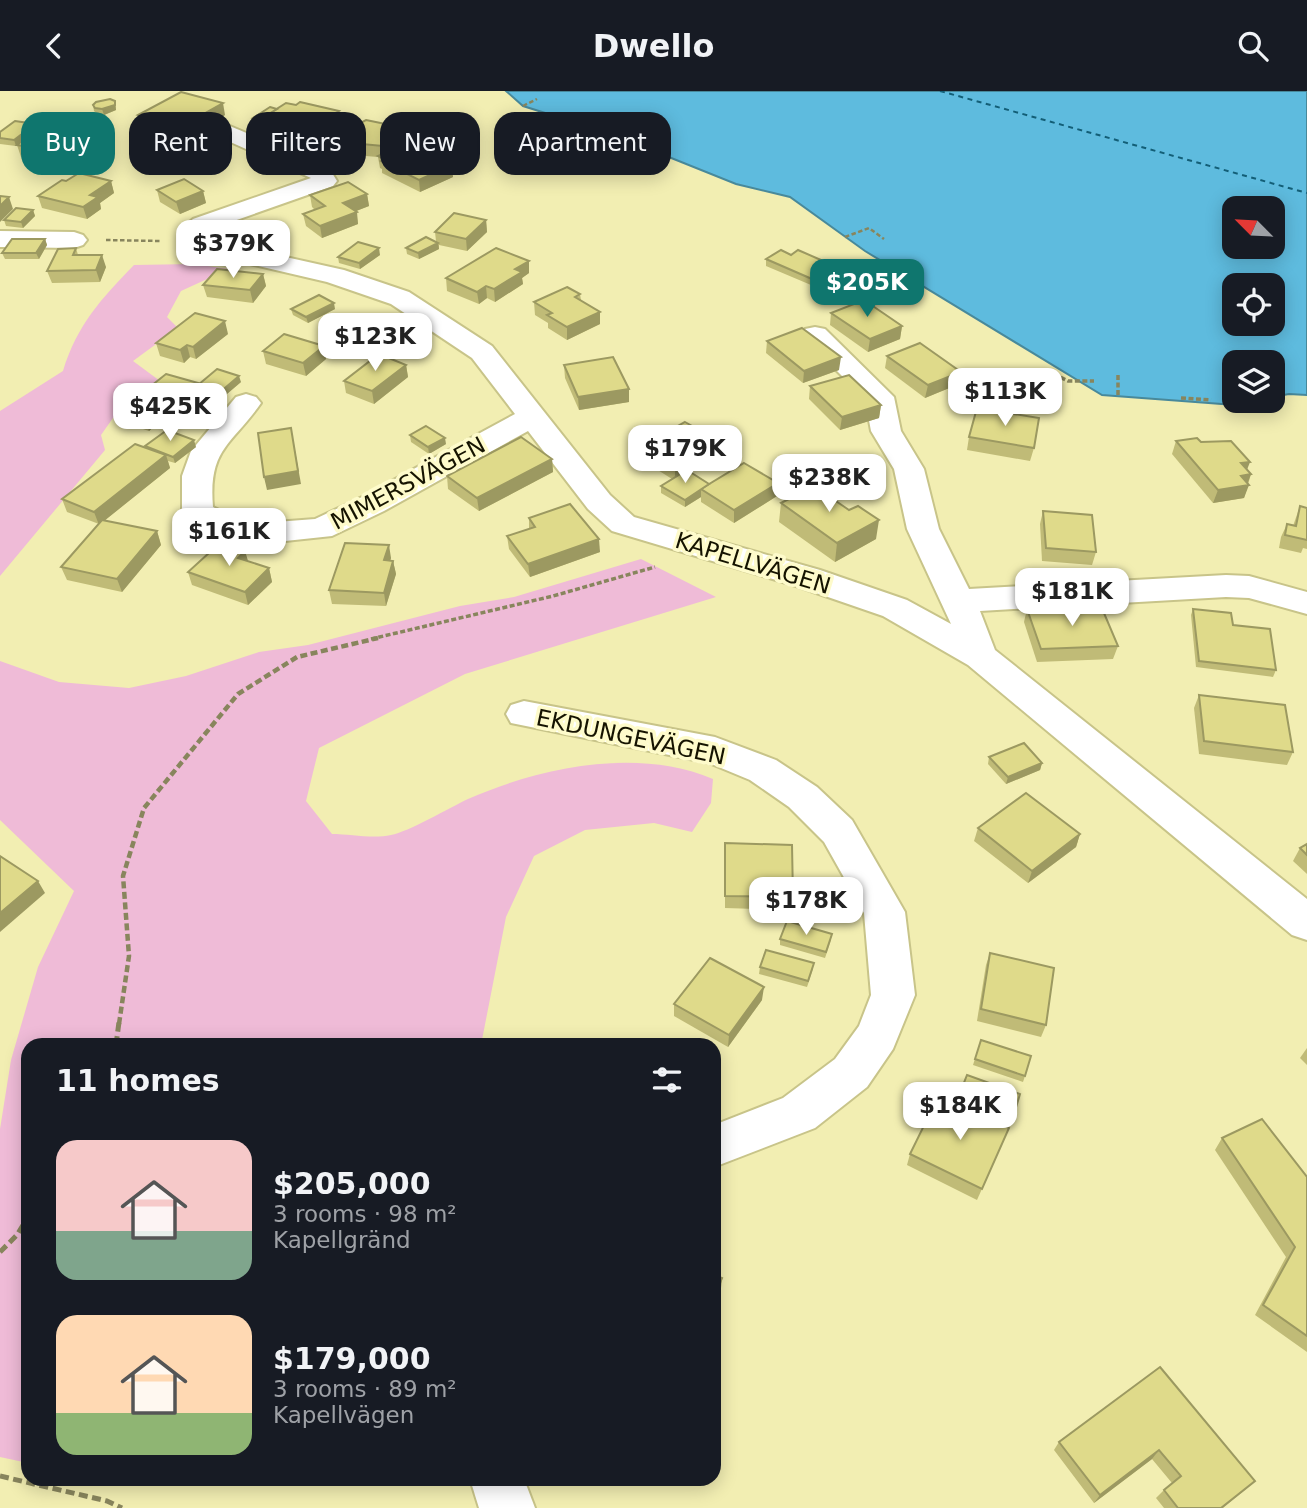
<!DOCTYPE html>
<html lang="en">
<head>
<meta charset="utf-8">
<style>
  body { margin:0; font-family:"DejaVu Sans",sans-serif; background:#242831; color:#f1f3f6; height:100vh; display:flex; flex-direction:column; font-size:26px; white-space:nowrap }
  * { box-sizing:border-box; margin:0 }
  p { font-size:23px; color:#9ea1a6 }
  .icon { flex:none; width:38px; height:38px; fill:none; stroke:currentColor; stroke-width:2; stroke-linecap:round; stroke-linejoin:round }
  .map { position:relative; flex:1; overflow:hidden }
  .sheet { position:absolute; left:21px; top:947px; width:700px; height:448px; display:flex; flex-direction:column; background:#171b24; border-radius:21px; box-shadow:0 4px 18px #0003 }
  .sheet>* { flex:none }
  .top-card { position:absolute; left:21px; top:21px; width:700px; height:63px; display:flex; gap:14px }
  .needle { width:46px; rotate:294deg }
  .tools { position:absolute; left:1222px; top:105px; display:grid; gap:14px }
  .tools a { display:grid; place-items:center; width:63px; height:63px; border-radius:14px; background:#171b24; box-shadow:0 4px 18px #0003; font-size:35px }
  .price { position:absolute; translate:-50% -60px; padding:0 16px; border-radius:14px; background:#fff; color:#222; font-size:23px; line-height:46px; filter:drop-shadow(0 2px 4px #0008) }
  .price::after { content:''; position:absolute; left:50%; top:42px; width:21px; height:16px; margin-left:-10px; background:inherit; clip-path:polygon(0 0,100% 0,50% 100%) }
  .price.selected { background:#0f766e; color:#fff }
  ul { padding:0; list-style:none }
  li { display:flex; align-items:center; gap:21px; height:175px; padding:0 35px }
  li span { display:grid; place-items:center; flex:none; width:196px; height:140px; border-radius:21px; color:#555 }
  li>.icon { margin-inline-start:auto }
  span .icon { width:84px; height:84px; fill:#fffc; stroke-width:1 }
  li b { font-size:30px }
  h2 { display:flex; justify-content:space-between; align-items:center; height:84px; padding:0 35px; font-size:30px }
  .chip { padding:0 24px; border-radius:21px; background:#171b24; box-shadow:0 4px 18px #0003; font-size:24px; line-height:63px }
  .chip.selected { background:#0f766e; color:#fff }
  header { display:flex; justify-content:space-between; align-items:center; height:91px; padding:0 35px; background:#171b24; font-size:32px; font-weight:800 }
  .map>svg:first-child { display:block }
  .green { fill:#efbbd7 }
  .water { fill:#5ebbde; stroke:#48899b; stroke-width:2; fill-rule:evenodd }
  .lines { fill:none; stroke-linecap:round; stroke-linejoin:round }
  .ferry { stroke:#135e76; stroke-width:2; stroke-dasharray:5 4.5; stroke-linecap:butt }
  .minor-casing { stroke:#c8c489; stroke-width:4 }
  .path-far3 { stroke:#88855d; stroke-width:2.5; stroke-dasharray:4.5 2.5; stroke-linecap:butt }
  .path-far2 { stroke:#88855d; stroke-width:3.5; stroke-dasharray:5 2.5; stroke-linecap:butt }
  .path-far1 { stroke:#88855d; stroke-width:4.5; stroke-dasharray:7 3.5; stroke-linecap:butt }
  .path { stroke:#88855d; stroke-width:5; stroke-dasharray:9 4.5; stroke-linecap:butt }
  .minor { fill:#fff; fill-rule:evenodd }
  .wall { fill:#c0bb77 }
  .shaded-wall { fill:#9c9961 }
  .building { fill:#dfda8a; stroke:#9c9961; stroke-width:2 }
  .labels { text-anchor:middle; stroke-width:7; stroke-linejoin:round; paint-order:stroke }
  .street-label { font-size:23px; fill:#151300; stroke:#fefbcb }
</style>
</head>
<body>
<header><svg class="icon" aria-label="back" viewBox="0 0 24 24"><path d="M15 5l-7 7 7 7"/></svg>Dwello<svg class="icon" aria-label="search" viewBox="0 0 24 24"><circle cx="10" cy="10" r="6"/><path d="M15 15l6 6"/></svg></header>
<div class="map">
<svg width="1307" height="1417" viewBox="0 0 1307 1417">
  <rect width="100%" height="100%" fill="#f2eeb2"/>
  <g class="green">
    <path d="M193,173l36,5 -48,22 -14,26 11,11 -45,33 27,20 -40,27 -19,27 4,15 -105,126v-165l63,-40c14,-46 38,-72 71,-106z"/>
    <path d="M641,468l75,38 -251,77 -146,74 -13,53 26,33c18,0 41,5 59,1 17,-3 58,-27 77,-36 73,-32 169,-52 245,-20l-2,24 -19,29 -38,-9 -69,7 -51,26 -28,61 -25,128h-453v418l-28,-6v-328l11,-69 27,-93 36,-76 -74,-71v-159l59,21 70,6 57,-12 73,-24 49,-7 152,-39 54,-9z"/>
  </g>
  <path class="water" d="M506,0h801v304l-18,-1 -17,3v-35h-38v39h22l-21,4 -133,-10 -237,-144 -75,-54 -54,-13 -127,-51 -86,-27zM1234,117h38v39h-38zM1234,194h38v39h-38z"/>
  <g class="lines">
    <polyline class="ferry" points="940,0 1307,102"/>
    <g class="minor-casing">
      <g id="minor">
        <path d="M225,33l104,44 8,13 -4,5 -122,43 -6,10 139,31 65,22 83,54 118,149 24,22 186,53 87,30 44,24 -44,-95 -13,-60 -23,-38 -6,-32 -64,-64 4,-6 10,-2 10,2 69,68 7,34 23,38 15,60 30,60 257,-14 23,1 58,16v22l-58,-16 -23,-1 -246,14 15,39 312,249v41l-15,-5 -324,-270 -85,-49 -87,-30 -184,-55 -24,-22 -60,-78 -144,80 -52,25 -56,6 -70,-14 -19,-9 -5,-7v-36l9,-25 45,-54 10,-3 10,3 5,6c-29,42 -53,45 -48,104l12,6 51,9 39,-3 47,-22 153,-83 -43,-56 -81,-54 -64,-22 -142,-33c-9,-13 -3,-21 8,-30l118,-41 -94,-42 -3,-5 3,-5z"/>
        <polygon points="0,140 74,141 83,144 87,149 83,154 74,157 0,156"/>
        <polygon points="524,610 715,646 776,669 817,696 852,729 905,821 915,904 893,958 867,996 815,1037 714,1076 714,1034 783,1007 835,968 859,935 871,904 864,822 824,751 789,716 750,689 709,672 511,632 506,623 511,614"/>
        <polygon points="470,1388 524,1388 535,1417 479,1417"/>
      </g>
    </g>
    <g class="path-far3">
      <polyline points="523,15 537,8"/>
      <polyline points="593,35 616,43"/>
      <polyline points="845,146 869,137 884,148"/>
      <polyline points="106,149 160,150"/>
    </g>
    <g class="path-far2">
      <polyline points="1054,283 1068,290 1094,290"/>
      <polyline points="1118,284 1118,305"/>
      <polyline points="1181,307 1211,309"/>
      <polyline points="371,548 553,505 655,476"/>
    </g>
    <polyline class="path-far1" points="119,933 129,865 123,785 144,717 238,603 297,566 378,547"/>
    <g class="path">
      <polyline points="116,954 119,931"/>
      <polyline points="0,1161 17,1144 28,1126"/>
      <polyline points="0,1385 107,1410 122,1417"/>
    </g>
    <use href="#minor" class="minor"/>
  </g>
  <g class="wall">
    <polygon points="181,1 225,24 201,38 188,34 171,44 141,35 138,24"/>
    <polygon points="115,10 116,19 104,24 97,23 94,20 93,14"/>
    <polygon points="270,16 341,32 319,48 255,33 253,27"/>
    <polygon points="35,33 37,38 69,38 73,50 48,70 21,66 17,54 16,55 0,53 0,41"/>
    <polygon points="410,38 411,50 404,56 453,86 420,101 382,82 382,78 380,77 378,66 353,64 347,68 324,63 322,51 344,41"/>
    <polygon points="66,90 111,90 114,102 100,112 101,118 87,128 42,117 38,105"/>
    <polygon points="157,99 203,100 206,112 180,123 160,111"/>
    <polygon points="367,103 369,115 356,120 358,133 322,147 306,135 303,123 315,119 312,116 310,104"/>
    <polygon points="33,119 35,125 23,137 6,135 4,129"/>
    <polygon points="486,129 487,141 467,160 439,154 439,158 419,168 407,163 406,157 436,150 435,141"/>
    <polygon points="45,148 47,154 39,168 5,168 2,162"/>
    <polygon points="76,157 78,164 106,176 100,191 52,192 47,180"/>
    <polygon points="380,164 360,178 339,172 338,166"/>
    <polygon points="766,168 821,175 819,176 826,179 825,185 811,194 766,175"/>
    <polygon points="529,182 522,187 523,193 495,211 487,207 479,213 447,200 446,187"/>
    <polygon points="263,183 266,195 253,212 207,206 203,194"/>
    <polygon points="580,203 581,209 600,233 567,249 548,237 548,232 535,224 534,211"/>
    <polygon points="291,218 335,218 308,232 293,224"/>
    <polygon points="831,222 902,235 900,248 868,261 830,234"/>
    <polygon points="228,243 196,268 190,266 184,272 160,265 156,252"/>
    <polygon points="767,250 839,279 803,292 766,262"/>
    <polygon points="324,255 326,268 306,285 266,273 263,260"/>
    <polygon points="887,265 961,281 959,293 925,307 885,277"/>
    <polygon points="406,274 408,286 374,313 346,302 344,290"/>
    <polygon points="564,274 629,311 579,319 565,287"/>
    <polygon points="241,291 221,308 200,302 201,305 167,334 158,332 149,340 125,332 121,319 198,294"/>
    <polygon points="810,295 881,314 879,327 840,339 809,308"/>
    <polygon points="410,344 446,353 429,363 411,351"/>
    <polygon points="969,346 1034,357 1030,370 967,359"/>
    <polygon points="1176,350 1201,351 1247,379 1251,383 1244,407 1213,412 1172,363"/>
    <polygon points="196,356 175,372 168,370 170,377 104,430 157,440 161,454 122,501 67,489 61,476 99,433 67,421 62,408 146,357"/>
    <polygon points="641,356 718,363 689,381 709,393 777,405 734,432 701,411 701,406 685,416 661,402 661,395 672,388 642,369"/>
    <polygon points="552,368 553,381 479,420 448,398 447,385"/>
    <polygon points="781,412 876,448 835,471 779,431"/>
    <polygon points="1300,415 1307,417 1307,458 1303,457 1301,462 1279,457 1281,446 1287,433 1293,435"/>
    <polygon points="1043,420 1096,461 1092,474 1042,470 1040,433"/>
    <polygon points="529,427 600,461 530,486 509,458 507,445 529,438"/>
    <polygon points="391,467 390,469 393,470 396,483 386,515 332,513 329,499"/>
    <polygon points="248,470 269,477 272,491 248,514 192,494 188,481"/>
    <polygon points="1027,518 1118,555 1113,568 1037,571 1024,531"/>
    <polygon points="1193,518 1233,534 1276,579 1273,586 1196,576 1191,524"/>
    <polygon points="1199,604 1293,661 1287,674 1199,663 1194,617"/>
    <polygon points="989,666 1042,672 1040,679 1006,693 988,673"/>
    <polygon points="978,737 1080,743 1076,756 1028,792 974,750"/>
    <polygon points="725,752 793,806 792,819 725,817"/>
    <polygon points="1307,753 1307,783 1293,770 1300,757"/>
    <polygon points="780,848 831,849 825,867 780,854"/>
    <polygon points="990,862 1046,934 1041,946 977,930 986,874"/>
    <polygon points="760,876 813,878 807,896 759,883"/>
    <polygon points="762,909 728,956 674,925 674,913"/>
    <polygon points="981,949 1025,985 1023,991 973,974"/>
    <polygon points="1307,957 1307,974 1300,967"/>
    <polygon points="967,984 1020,1003 1011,1028 958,1008"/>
    <polygon points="1009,1037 977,1109 907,1074 910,1063"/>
    <polygon points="1222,1047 1307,1086 1307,1261 1255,1224 1286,1166 1215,1059"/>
    <polygon points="1160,1276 1246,1398 1223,1417 1164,1417 1156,1407 1164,1399 1172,1392 1152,1368 1094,1412 1054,1359 1059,1351"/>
  </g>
  <g class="shaded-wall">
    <polygon points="115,10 116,19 104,24 102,18"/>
    <polygon points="223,12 225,24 201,38 198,26"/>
    <polygon points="339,20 341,32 319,48 317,36"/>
    <polygon points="185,23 188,34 171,44 168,32"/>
    <polygon points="35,33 37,38 16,55 14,49"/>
    <polygon points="69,38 73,50 48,70 44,58"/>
    <polygon points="410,38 411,50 396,62 395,50"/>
    <polygon points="390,49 392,61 385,67 383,55"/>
    <polygon points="351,52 353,64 347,68 345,56"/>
    <polygon points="452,74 453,86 420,101 419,89"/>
    <polygon points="111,90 114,102 100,112 101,118 87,128 83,116 90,104"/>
    <polygon points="203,100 206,112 180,123 176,111"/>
    <polygon points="367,103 369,115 346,124 343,112"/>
    <polygon points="9,106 13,118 0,131 0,115"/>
    <polygon points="33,119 35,125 23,137 21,131"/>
    <polygon points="357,121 358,133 322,147 320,135"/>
    <polygon points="486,129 487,141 467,160 466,148"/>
    <polygon points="45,148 47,154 39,168 36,162"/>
    <polygon points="438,152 439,158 419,168 418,162"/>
    <polygon points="379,157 380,164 360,178 359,172"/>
    <polygon points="102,164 106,176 100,191 96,179"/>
    <polygon points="821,169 821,175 813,180 814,174"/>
    <polygon points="529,170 529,182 522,187 523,193 495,211 494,198 515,178"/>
    <polygon points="826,179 825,185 811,194 812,188"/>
    <polygon points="263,183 266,195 253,212 250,199"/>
    <polygon points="486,195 487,207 479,213 477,201"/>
    <polygon points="334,212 335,218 308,232 306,226"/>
    <polygon points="600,221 600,233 567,249 567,236"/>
    <polygon points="225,230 228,243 196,268 193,256"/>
    <polygon points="902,235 900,248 868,261 870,248"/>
    <polygon points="187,254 190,266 184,272 180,259"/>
    <polygon points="324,255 326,268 306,285 303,272"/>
    <polygon points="841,266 839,279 803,292 804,280"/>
    <polygon points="406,274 408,286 374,313 372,300"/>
    <polygon points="961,281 959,293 925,307 928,294"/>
    <polygon points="239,285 241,291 221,308 219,302"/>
    <polygon points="198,292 201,305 167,334 163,321"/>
    <polygon points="629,298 629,311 579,319 578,306"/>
    <polygon points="881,314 879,327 840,339 842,326"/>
    <polygon points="154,319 158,332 149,340 145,327"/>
    <polygon points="291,337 301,393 267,399 264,386"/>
    <polygon points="445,347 446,353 429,363 428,356"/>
    <polygon points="194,349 196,356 175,372 173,366"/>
    <polygon points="719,350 718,363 675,390 675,377"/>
    <polygon points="166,364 170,377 99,434 94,421"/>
    <polygon points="552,368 553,381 479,420 477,407"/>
    <polygon points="1250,371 1245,384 1241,372"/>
    <polygon points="1251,383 1247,394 1249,394 1244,407 1213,412 1218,399 1241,385"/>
    <polygon points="778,392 777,405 734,432 734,419"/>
    <polygon points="701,399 701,406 685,416 685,409"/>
    <polygon points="879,429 876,448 835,471 837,452"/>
    <polygon points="157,440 161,454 122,501 117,488"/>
    <polygon points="599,448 600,461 530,486 528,473"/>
    <polygon points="389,454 391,467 387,482 384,469"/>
    <polygon points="245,460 249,473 238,467"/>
    <polygon points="393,470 396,483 386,515 384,502"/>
    <polygon points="269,477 272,491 248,514 245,501"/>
    <polygon points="1042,672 1040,679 1006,693 1008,686"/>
    <polygon points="1080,743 1076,756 1028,792 1032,780"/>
    <polygon points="38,790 45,802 0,841 0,822"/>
    <polygon points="764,896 762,909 728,956 729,944"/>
    <polygon points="722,1187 721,1197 714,1214 714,1206"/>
    <polygon points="1159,1359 1152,1368 1094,1412 1100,1404"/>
  </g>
  <g class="building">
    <polygon points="181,1 223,12 198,26 185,23 168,32 138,24"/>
    <polygon points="110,8 115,10 115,14 102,18 95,17 93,14 96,11"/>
    <polygon points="300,11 339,20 317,36 267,24 286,12 296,14"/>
    <polygon points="270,16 277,18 267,24 268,30 253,27"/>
    <polygon points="366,29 410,38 395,50 390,49 383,55 351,52 345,56 322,51 337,40 344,41"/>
    <polygon points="15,30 35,33 14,49 0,47 0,41"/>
    <polygon points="43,34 69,38 44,58 17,54"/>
    <polygon points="401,55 407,58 413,55 452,74 419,89 381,70 385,68 378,65"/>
    <polygon points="79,82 111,90 90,104 98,106 83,116 38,105 62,89 66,90"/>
    <polygon points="184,88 203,100 176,111 157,99"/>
    <polygon points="348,91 367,103 343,112 357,121 320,135 303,123 325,115 310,104"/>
    <polygon points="0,105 9,106 0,115"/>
    <polygon points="16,117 33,119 21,131 4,129"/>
    <polygon points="454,122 486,129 466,148 435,141"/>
    <polygon points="426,146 438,152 418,162 406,157"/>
    <polygon points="12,148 45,148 36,162 2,162"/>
    <polygon points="358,151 379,157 359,172 338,166"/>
    <polygon points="76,157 73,164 102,164 96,179 47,180 58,158"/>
    <polygon points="496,157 529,170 515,178 522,181 494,198 486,195 477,201 446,187"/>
    <polygon points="781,159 791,164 798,159 821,169 814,174 826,179 812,188 766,168"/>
    <polygon points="217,178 263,183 250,199 203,194"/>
    <polygon points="567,196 580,203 575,206 600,221 567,236 547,224 552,222 534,211"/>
    <polygon points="319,204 334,212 306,226 291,218"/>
    <polygon points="864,209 902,235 870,248 831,222"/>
    <polygon points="195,222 225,230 193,256 187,254 180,259 156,252"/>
    <polygon points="802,237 841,266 804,280 767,250"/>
    <polygon points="284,243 324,255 303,272 263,260"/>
    <polygon points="920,252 961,281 928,294 887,265"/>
    <polygon points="379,263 406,274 372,300 344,290"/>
    <polygon points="613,266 629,298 578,306 564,274"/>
    <polygon points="217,278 239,285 219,302 199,296 198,294"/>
    <polygon points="166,283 198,292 163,321 154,319 145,327 121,319"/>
    <polygon points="849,284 881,314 842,326 810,295"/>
    <polygon points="977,317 1039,327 1034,357 969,346"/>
    <polygon points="685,331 719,350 675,377 641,356"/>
    <polygon points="426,335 445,347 428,356 410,344"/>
    <polygon points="291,337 298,380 264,386 258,342"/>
    <polygon points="167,339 194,349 173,366 145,355"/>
    <polygon points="521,346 552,368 477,407 447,385"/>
    <polygon points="1197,347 1201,351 1231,350 1250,371 1241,372 1251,383 1241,385 1249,394 1218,399 1176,350"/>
    <polygon points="135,353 166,364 94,421 62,408"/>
    <polygon points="744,372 778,392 734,419 701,398"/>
    <polygon points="687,379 709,393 685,409 661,395"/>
    <polygon points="814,395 849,419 858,415 879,429 837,452 781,412"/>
    <polygon points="570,413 599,448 528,473 507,445 535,436 529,427"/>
    <polygon points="1300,415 1307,417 1307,449 1285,444 1287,433 1296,435"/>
    <polygon points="1043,420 1092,424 1096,461 1046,457"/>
    <polygon points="102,429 157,440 117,488 61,476"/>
    <polygon points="220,452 245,460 238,467 269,477 245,501 188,481"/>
    <polygon points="345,452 389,454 384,469 393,470 384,502 329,499"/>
    <polygon points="1101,515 1118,555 1041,558 1027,518"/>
    <polygon points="1193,518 1231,522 1233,534 1270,538 1276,579 1199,570"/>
    <polygon points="1199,604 1285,614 1293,661 1204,650"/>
    <polygon points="1024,652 1042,672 1008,686 989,666"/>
    <polygon points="1026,702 1080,743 1032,780 978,737"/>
    <polygon points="725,752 792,754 793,806 725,805"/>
    <polygon points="1307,753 1307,764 1300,757"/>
    <polygon points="0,765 38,790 0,822"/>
    <polygon points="787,830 832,843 826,861 780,848"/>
    <polygon points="766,859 814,872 808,890 760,876"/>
    <polygon points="990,862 1054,877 1046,934 981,918"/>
    <polygon points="710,867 764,896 729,944 674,913"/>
    <polygon points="981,949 1031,965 1025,985 975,968"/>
    <polygon points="967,984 1020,1003 1014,1023 960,1002"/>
    <polygon points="939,1004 1009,1037 982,1098 910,1063"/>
    <polygon points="1262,1028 1307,1086 1307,1245 1263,1214 1295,1156 1222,1047"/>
    <polygon points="714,1184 722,1187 714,1206"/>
    <polygon points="1160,1276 1255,1390 1221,1417 1178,1417 1164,1399 1181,1385 1159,1359 1100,1404 1059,1351"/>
  </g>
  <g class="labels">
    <g class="street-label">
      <text transform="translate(408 392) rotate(-28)" y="8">MIMERSVÄGEN</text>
      <text transform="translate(753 472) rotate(17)" y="8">KAPELLVÄGEN</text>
      <text transform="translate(631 646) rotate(12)" y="8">EKDUNGEVÄGEN</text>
    </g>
  </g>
</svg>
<div class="tools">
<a><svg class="needle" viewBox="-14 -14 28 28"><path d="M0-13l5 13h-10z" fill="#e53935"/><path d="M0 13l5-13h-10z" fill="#9ea1a6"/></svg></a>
<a><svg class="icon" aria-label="locate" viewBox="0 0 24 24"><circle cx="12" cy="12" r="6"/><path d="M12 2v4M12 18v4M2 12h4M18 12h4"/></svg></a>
<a><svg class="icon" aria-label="layers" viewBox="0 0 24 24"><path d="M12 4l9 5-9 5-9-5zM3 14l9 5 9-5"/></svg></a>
</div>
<b class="price" style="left:233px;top:189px">$379K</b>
<b class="price selected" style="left:867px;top:228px">$205K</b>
<b class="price" style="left:375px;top:282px">$123K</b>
<b class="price" style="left:1005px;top:337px">$113K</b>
<b class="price" style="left:170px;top:352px">$425K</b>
<b class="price" style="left:685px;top:394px">$179K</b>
<b class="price" style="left:829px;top:423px">$238K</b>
<b class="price" style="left:229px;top:477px">$161K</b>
<b class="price" style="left:1072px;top:537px">$181K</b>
<b class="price" style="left:806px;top:846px">$178K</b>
<b class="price" style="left:960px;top:1051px">$184K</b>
<div class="top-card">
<a class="chip selected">Buy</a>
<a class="chip">Rent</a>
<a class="chip">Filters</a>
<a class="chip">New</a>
<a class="chip">Apartment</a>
</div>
<section class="sheet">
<h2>11 homes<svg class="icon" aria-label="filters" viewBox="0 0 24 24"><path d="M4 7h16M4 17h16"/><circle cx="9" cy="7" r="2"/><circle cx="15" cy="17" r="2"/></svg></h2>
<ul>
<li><span style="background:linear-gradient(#f6c9c9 65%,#7fa58c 0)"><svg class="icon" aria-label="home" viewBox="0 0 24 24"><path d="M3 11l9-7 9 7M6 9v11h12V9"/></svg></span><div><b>$205,000</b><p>3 rooms · 98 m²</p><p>Kapellgränd</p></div></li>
<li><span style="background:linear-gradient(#ffd9b3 70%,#8fb573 0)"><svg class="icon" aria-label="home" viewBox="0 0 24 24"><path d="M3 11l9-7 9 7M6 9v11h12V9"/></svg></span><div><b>$179,000</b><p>3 rooms · 89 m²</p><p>Kapellvägen</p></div></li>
</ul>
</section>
</div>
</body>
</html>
